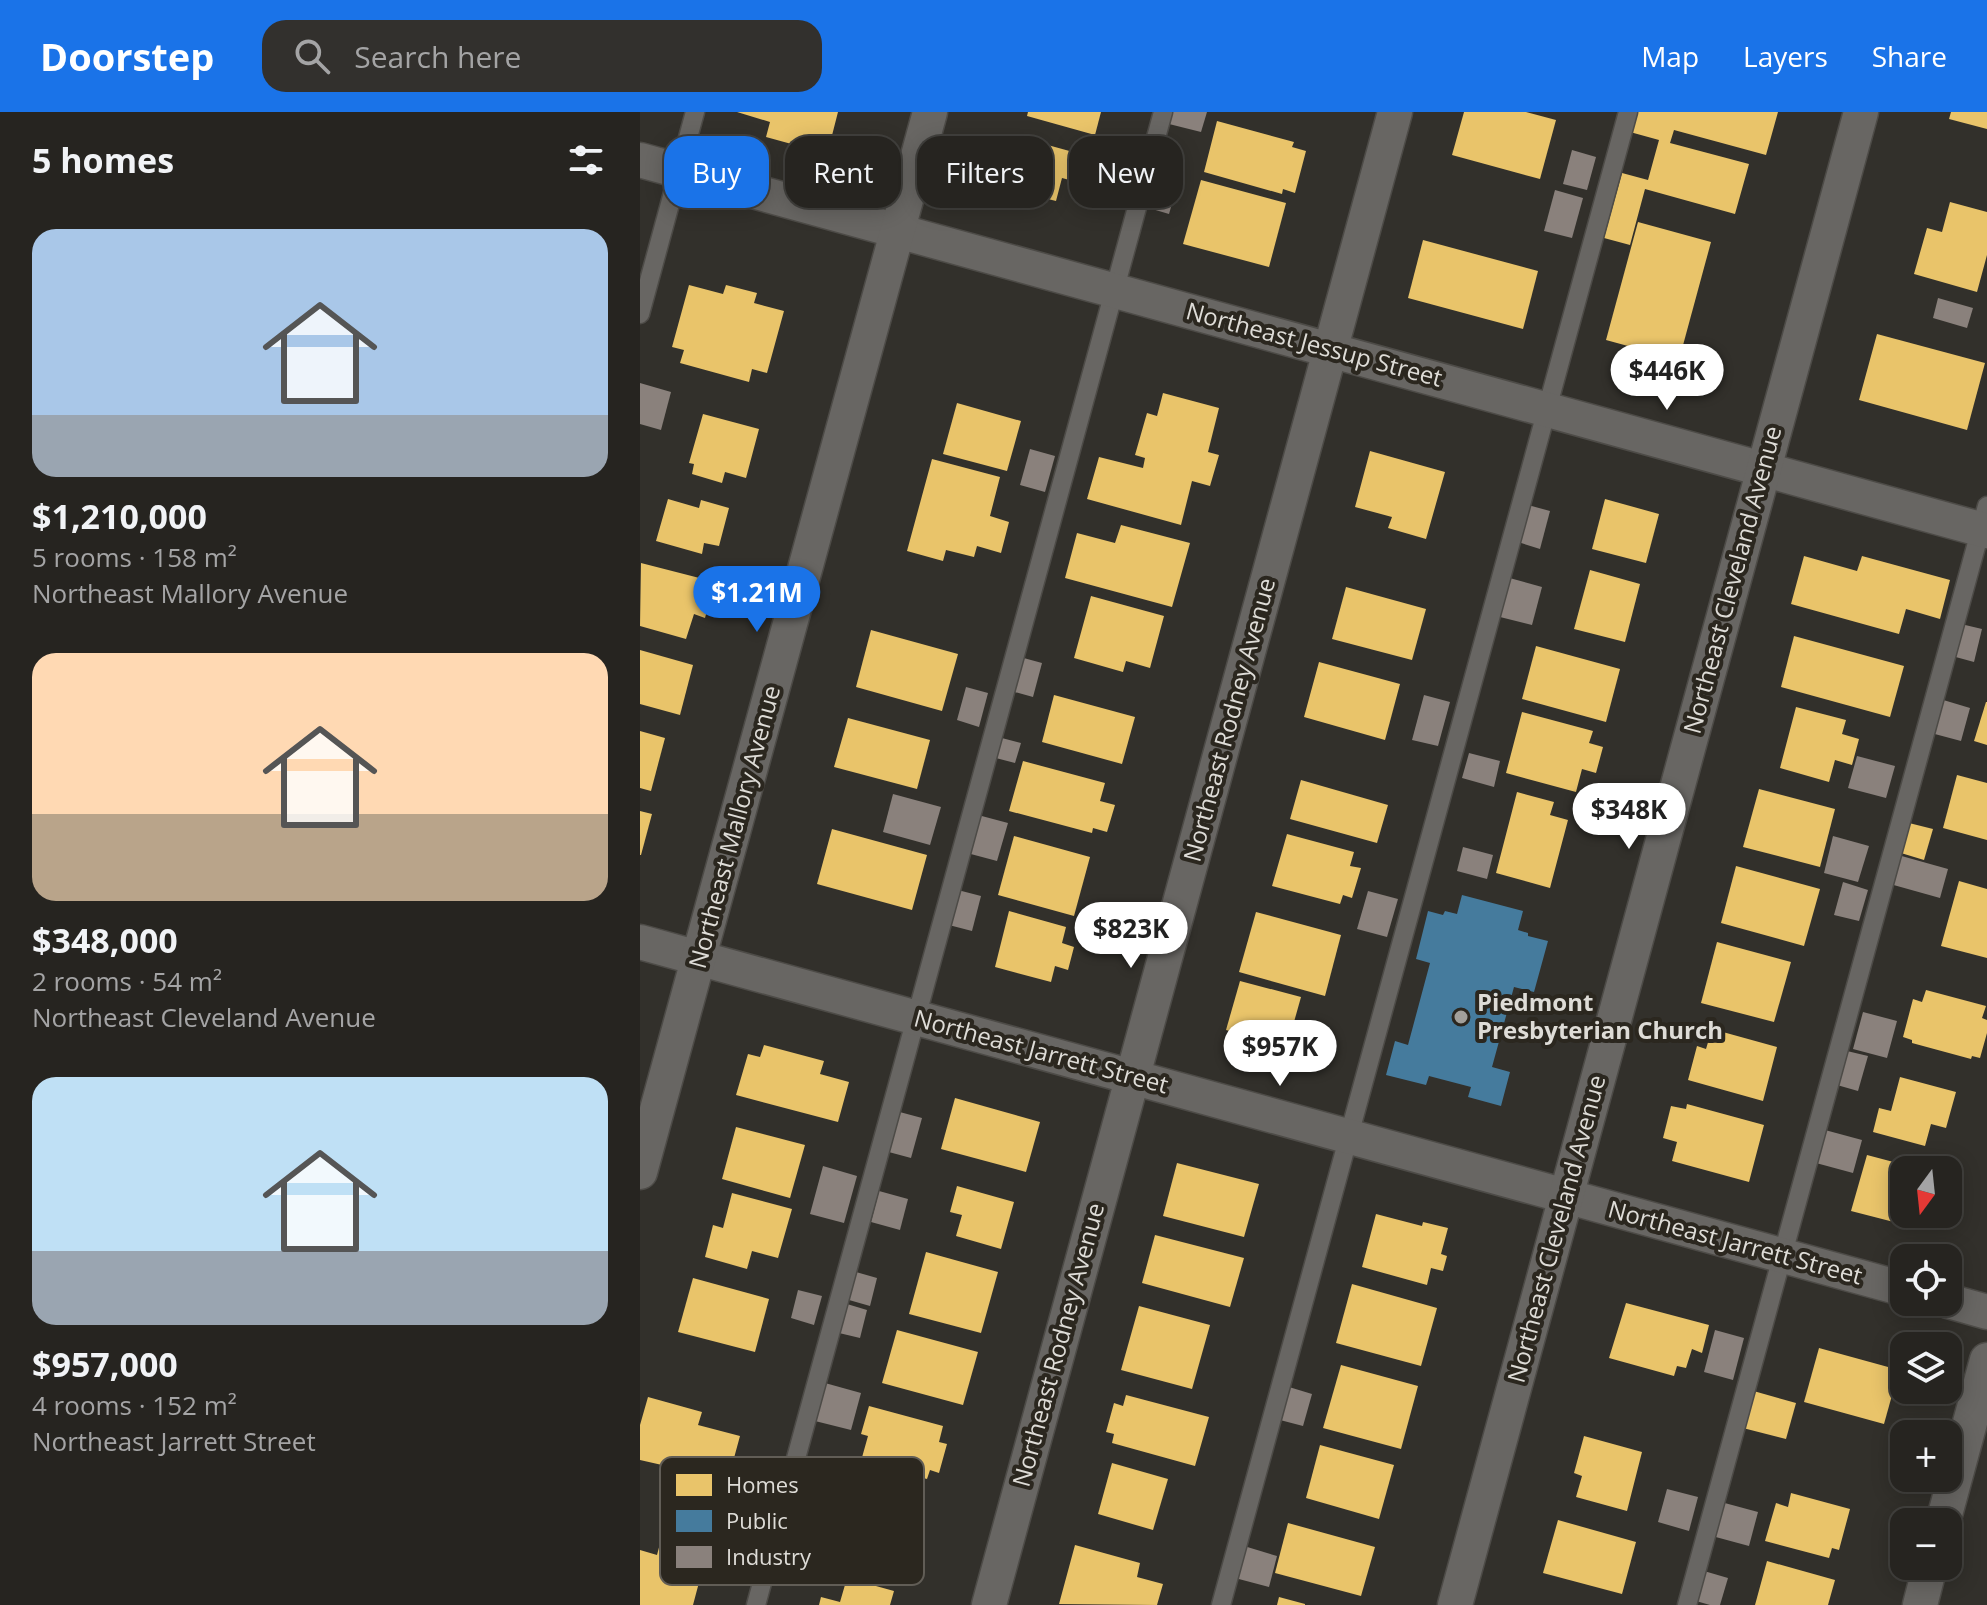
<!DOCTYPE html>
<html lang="en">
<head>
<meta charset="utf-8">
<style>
  body { margin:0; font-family:"Open Sans",sans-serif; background:#32302d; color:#f1f3f6; height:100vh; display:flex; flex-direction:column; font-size:30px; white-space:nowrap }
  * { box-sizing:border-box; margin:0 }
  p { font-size:26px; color:#a4a4a5 }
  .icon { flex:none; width:44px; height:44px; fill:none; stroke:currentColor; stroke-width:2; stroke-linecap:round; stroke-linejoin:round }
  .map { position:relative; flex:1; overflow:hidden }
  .side { display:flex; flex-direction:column; background:#262420; width:640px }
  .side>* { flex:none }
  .banner { position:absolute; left:24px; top:24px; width:760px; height:72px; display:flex; gap:16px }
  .needle { width:52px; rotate:195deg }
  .buttons { position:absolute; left:1250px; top:1044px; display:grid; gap:16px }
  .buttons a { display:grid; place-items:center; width:72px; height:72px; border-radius:16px; background:#262420; box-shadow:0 4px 20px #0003,0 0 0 2px #42413e; font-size:40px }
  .price { position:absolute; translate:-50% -68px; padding:0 18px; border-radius:28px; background:#fff; color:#222; font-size:26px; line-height:52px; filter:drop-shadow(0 2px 4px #0008) }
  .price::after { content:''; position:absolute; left:50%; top:48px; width:24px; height:18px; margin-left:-12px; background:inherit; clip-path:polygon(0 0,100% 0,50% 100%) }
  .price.active { background:#1a73e8; color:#fff }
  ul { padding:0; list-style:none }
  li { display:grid; align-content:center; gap:16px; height:424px; padding:0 32px }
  li span { display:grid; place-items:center; height:248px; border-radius:24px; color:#555 }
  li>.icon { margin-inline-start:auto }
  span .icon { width:144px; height:144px; fill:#fffc; stroke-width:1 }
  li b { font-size:34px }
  h2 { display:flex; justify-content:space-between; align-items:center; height:96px; padding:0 32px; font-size:34px }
  .tag { padding:0 28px; border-radius:24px; background:#262420; box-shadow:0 4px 20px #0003,0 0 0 2px #42413e; font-size:28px; line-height:72px }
  .tag.active { background:#1a73e8; color:#fff }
  header { display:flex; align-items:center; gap:48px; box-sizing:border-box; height:112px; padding:0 40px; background:#1a73e8; color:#fff }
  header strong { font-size:38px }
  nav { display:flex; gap:44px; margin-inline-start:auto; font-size:28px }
  .search { width:560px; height:72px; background:#32302d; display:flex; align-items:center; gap:20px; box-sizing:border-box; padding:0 28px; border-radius:24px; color:#a4a4a5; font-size:30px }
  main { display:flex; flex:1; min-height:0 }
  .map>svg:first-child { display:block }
  .homes { fill:#e9c46a }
  .public { fill:#457b9d }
  .industry { fill:#8a817c }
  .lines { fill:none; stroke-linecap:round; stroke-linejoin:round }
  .lane-casing { stroke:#4d4b47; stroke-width:21 }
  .street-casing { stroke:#4d4b47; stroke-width:37 }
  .lane { stroke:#686663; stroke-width:18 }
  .street { stroke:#686663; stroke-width:34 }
  .poi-dot { fill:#a2a09b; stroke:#2b271f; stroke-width:3 }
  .labels { text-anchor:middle; stroke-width:8; stroke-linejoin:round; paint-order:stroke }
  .street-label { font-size:24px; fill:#dedcd7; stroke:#2b271f }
  .poi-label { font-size:24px; font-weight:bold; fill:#dedcd7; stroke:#2b271f; text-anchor:start }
  .key { fill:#2b271f; stroke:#615d56; stroke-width:2 }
  .key-label { font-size:22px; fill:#dedcd7 }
</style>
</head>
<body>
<header>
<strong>Doorstep</strong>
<div class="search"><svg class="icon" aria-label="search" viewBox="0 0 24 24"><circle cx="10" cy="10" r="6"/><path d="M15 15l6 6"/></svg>Search here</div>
<nav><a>Map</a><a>Layers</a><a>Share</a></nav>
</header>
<main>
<section class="side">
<h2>5 homes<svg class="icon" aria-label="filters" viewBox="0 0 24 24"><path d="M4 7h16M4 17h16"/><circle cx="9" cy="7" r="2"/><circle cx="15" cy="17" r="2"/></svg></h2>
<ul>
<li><span style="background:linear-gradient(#a9c7e8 75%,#9aa5b1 0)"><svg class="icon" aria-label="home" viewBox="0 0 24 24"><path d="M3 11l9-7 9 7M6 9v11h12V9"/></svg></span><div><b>$1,210,000</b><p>5 rooms · 158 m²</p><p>Northeast Mallory Avenue</p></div></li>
<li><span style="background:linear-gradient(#ffd9b3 65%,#b9a48a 0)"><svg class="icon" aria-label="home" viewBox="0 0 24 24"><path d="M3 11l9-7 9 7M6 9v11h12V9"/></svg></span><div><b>$348,000</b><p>2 rooms · 54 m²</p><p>Northeast Cleveland Avenue</p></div></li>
<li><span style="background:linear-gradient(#bfe0f5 70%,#9aa5b1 0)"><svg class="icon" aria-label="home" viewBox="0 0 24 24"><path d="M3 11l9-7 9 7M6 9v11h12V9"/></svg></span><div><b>$957,000</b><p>4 rooms · 152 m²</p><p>Northeast Jarrett Street</p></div></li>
</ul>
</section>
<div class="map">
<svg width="1347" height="1493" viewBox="0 0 1347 1493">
  <rect width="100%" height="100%" fill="#32302b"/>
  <g class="homes">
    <polygon points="97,0 198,0 188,39 167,33 166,36 126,25 130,10"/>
    <polygon points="388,0 461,0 455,23 387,4"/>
    <polygon points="824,0 886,0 916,8 900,67 812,43"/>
    <polygon points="995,0 1138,0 1126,43 1034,18 1030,31 1109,52 1095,102 1005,77 990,133 964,126 982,61 1008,68 1019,28 990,20"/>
    <polygon points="1311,0 1347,0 1347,17 1309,7"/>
    <polygon points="577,9 654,30 652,35 666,39 655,81 643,77 642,82 564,60"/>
    <polygon points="368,22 444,43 437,70 422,66 416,89 396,84 393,93 374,88 376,79 354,73"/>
    <polygon points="561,68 646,91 629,155 543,132"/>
    <polygon points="1310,90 1347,100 1347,143 1337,180 1274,162 1287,116 1302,120"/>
    <polygon points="998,110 1071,130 1039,248 966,228"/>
    <polygon points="783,128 898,159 883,217 768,186"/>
    <polygon points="49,173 83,182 86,173 117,181 114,191 144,199 127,261 112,257 109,270 40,251 44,238 32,235"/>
    <polygon points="1237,222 1345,251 1327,318 1219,288"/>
    <polygon points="523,281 579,296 568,340 579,343 570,374 552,369 541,413 447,387 459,345 503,356 505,346 495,343 507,301 517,304"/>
    <polygon points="317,291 381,309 367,359 303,342"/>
    <polygon points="63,302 119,317 106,366 85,360 82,371 52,362 54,352 49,351"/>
    <polygon points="730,339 805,360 786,427 748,416 752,405 715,395"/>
    <polygon points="292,347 360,365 350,404 369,410 361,441 337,434 334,445 306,438 303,449 267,439"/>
    <polygon points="28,387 59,396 61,388 89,396 79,434 64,431 62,442 16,429"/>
    <polygon points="965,387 1019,402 1006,451 952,437"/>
    <polygon points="481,413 550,431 532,495 425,466 437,421 475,431"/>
    <polygon points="1164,444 1217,459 1222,444 1310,468 1300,507 1266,497 1259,522 1151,492"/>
    <polygon points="1,451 75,470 65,506 54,502 46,527 0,514"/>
    <polygon points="950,458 1000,472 985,530 934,517"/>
    <polygon points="706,475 786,497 772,548 692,527"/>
    <polygon points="451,484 524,504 510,556 486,549 483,560 434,546"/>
    <polygon points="231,518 318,542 302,599 216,575"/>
    <polygon points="1154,524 1264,554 1250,605 1141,575"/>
    <polygon points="896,534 980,557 966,610 882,587"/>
    <polygon points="0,538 53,553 40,603 0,592"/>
    <polygon points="679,550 760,572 745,628 664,605"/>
    <polygon points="414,583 495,605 482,652 402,630"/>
    <polygon points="1346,590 1347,590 1347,633 1334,629"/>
    <polygon points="1156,595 1206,608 1202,622 1219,627 1212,653 1195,648 1189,670 1140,656"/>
    <polygon points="882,600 953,619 949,631 963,635 956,661 942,657 936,680 866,661"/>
    <polygon points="208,606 290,628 277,677 194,655"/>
    <polygon points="0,619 25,626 11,679 0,676"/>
    <polygon points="383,649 465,671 460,689 475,693 467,720 453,716 452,721 369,699"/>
    <polygon points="1317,663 1347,671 1347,728 1303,716"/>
    <polygon points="661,668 748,693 737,731 650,707"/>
    <polygon points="1119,677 1195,697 1180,755 1103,735"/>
    <polygon points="877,680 914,690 910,703 928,708 910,776 856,761"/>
    <polygon points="0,699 12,702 1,743 0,743"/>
    <polygon points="1269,711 1293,717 1284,748 1261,741"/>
    <polygon points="192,717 287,743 272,798 177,772"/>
    <polygon points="647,722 714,740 710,754 721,756 712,786 703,783 700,792 632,774"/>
    <polygon points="374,724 450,745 434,804 358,783"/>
    <polygon points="1096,754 1180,777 1164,834 1081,811"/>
    <polygon points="1319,769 1347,777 1347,846 1301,834"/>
    <polygon points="369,799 426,815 422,831 434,835 428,858 415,854 411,870 355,855"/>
    <polygon points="616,800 701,823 685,884 599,860"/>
    <polygon points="1077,830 1151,850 1134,910 1061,891"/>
    <polygon points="600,869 661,885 647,935 586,918"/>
    <polygon points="1286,878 1346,894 1342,906 1347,908 1347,921 1340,946 1332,944 1331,947 1272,931 1272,928 1263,925 1273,887 1282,890"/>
    <polygon points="1072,917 1137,935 1123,989 1048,968 1057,934 1066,937"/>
    <polygon points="124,933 184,949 180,962 209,970 198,1010 96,983 108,942 120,945"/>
    <polygon points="1260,965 1316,980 1306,1016 1291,1012 1285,1034 1233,1020 1239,996 1251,999"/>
    <polygon points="315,986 400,1010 386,1060 301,1037"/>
    <polygon points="1047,992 1124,1013 1109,1070 1032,1049 1037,1030 1023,1026 1031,994 1046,997"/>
    <polygon points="96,1015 165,1033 150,1086 82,1067"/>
    <polygon points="1227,1043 1280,1057 1264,1058 1264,1102 1286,1102 1281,1117 1211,1099"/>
    <polygon points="537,1051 619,1072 604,1125 523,1104"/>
    <polygon points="317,1074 374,1090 361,1137 316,1124 322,1103 310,1100"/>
    <polygon points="92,1081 152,1097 138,1146 112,1139 107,1157 65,1145 73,1113 83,1116"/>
    <polygon points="736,1102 782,1114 783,1110 808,1116 801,1142 807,1144 803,1159 791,1156 787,1173 722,1155"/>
    <polygon points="515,1123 604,1146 590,1195 502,1171"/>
    <polygon points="286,1140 358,1160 341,1221 269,1202"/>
    <polygon points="53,1166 129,1187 115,1240 38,1220"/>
    <polygon points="712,1172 797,1196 781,1254 696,1231"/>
    <polygon points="986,1191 1069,1213 1062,1241 1052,1237 1046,1256 1037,1254 1034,1264 969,1246"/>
    <polygon points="499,1194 570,1213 552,1277 481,1258"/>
    <polygon points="257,1218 338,1240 323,1293 242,1271"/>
    <polygon points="1179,1236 1259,1258 1244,1312 1164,1290"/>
    <polygon points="701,1253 778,1274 761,1337 683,1316"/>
    <polygon points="1110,1278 1156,1291 1146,1327 1099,1315"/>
    <polygon points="486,1283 569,1305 555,1354 472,1331 474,1322 466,1320 474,1291 483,1294"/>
    <polygon points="8,1285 62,1300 58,1313 100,1324 88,1368 67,1362 64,1372 20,1360 22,1353 0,1348 0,1313"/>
    <polygon points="229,1294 303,1314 299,1330 307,1332 299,1361 290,1358 287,1367 221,1349 228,1324 221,1322"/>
    <polygon points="944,1324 1002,1340 987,1399 936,1385 942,1364 934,1361"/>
    <polygon points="680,1333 754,1353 739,1407 666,1386"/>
    <polygon points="472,1351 528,1367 513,1418 458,1402"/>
    <polygon points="1151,1381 1210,1397 1199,1438 1192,1436 1189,1446 1125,1429 1136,1391 1148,1395"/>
    <polygon points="28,1401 74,1414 53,1493 0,1493 0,1438 17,1443"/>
    <polygon points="918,1408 996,1430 982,1482 903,1461"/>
    <polygon points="648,1411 735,1435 721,1484 635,1461"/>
    <polygon points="435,1433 500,1451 497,1465 523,1472 517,1493 419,1492"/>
    <polygon points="1127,1449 1195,1468 1188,1493 1115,1493"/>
    <polygon points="207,1466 254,1479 250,1493 179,1493 181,1485 200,1490"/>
    <polygon points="639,1485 665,1492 665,1493 637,1493"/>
  </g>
  <polygon class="public" points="822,783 883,799 878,818 888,821 888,824 908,829 894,880 874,875 852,955 870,960 861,994 828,985 831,975 789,964 786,973 746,963 755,929 768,933 790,851 776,847 788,799 803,803 805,799 817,802"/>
  <g class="industry">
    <polygon points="528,0 567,0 561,20 525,11"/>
    <polygon points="932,38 956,45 947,78 923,72"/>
    <polygon points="468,45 493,51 484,85 458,78"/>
    <polygon points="513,53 541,61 529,102 502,94"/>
    <polygon points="915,78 943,86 932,126 904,119"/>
    <polygon points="1298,186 1333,196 1327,216 1293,206"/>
    <polygon points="0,271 31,280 21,318 0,312"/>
    <polygon points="390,337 415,344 405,380 380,373"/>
    <polygon points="888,393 910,399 900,437 878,430"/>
    <polygon points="866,465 902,475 892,513 856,504"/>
    <polygon points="1321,512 1342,517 1334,550 1312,544"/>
    <polygon points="380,545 402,551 393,585 371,579"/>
    <polygon points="326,575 348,581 339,615 317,608"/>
    <polygon points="784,583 810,590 798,634 772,628"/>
    <polygon points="1300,587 1330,596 1321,629 1291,621"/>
    <polygon points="358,625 381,631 375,651 352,645"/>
    <polygon points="829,641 860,649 854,675 822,666"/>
    <polygon points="1217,644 1255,654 1246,686 1208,676"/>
    <polygon points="253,682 301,695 290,733 243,720"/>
    <polygon points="338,703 368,711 357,749 327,741"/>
    <polygon points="1193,724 1229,734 1218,770 1184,761"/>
    <polygon points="823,735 853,743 847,767 817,759"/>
    <polygon points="1258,743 1308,757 1300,786 1250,772"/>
    <polygon points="1203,770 1228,778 1219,809 1194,803"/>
    <polygon points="314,777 341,784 332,819 305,812"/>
    <polygon points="728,779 758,787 747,825 717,817"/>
    <polygon points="1223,900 1257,909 1247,946 1213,937"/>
    <polygon points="1207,939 1228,944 1218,979 1197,973"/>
    <polygon points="256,999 282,1006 271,1046 245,1039"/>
    <polygon points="1185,1018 1222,1028 1213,1061 1176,1051"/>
    <polygon points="183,1054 217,1064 204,1111 170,1102"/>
    <polygon points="239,1079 268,1087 260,1118 231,1110"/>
    <polygon points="216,1160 237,1166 230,1194 209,1188"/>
    <polygon points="158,1178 182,1184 174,1213 151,1206"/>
    <polygon points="207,1192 227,1198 220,1226 199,1221"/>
    <polygon points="1075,1218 1104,1226 1093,1268 1064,1260"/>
    <polygon points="185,1271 221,1281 211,1318 175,1309"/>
    <polygon points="649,1275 672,1282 663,1314 640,1308"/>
    <polygon points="1027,1377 1058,1385 1049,1419 1018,1410"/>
    <polygon points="1081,1390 1118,1400 1109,1434 1072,1424"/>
    <polygon points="604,1434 637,1444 629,1475 595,1466"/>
    <polygon points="1064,1459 1088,1466 1080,1493 1070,1493 1056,1489"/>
  </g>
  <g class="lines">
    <g class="lane-casing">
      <g id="lane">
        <polyline points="0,202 55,0"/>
        <polyline points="116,1493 523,0"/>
        <polyline points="581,1493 988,0"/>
        <polyline points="1047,1493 1347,394"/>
      </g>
    </g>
    <g class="street-casing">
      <g id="street">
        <polyline points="0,48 1347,419"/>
        <polyline points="0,830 1264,1177"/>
        <polyline points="0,1060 290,0"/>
        <polyline points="1308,1189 1347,1200"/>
        <polyline points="1303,1410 1347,1248"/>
        <polyline points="349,1493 755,0"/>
        <polyline points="815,1493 1221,0"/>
        <polyline points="1280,1493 1290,1454"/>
      </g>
    </g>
    <use href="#lane" class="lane"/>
    <use href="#street" class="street"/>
  </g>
  <circle class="poi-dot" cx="821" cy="905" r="8"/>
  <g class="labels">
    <g class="street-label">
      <text transform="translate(674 233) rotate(15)" y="8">Northeast Jessup Street</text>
      <text transform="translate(1093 468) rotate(-75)" y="8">Northeast Cleveland Avenue</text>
      <text transform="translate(590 608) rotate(-75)" y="8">Northeast Rodney Avenue</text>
      <text transform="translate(95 715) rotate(-75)" y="8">Northeast Mallory Avenue</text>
      <text transform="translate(401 940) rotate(15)" y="8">Northeast Jarrett Street</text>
      <text transform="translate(917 1117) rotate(-75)" y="8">Northeast Cleveland Avenue</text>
      <text transform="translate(1095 1131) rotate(15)" y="8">Northeast Jarrett Street</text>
      <text transform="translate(419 1233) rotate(-75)" y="8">Northeast Rodney Avenue</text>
    </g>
    <g class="poi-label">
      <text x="837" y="899">Piedmont<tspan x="837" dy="28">Presbyterian Church</tspan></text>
    </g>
  </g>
  <rect x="20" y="1345" width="264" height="128" rx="12" class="key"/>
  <rect x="36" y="1362" width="36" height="22" fill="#e9c46a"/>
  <rect x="36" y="1398" width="36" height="22" fill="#457b9d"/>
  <rect x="36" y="1434" width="36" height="22" fill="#8a817c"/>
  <g class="key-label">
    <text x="86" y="1381">Homes</text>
    <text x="86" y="1417">Public</text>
    <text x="86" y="1453">Industry</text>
  </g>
</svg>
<div class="buttons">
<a><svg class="needle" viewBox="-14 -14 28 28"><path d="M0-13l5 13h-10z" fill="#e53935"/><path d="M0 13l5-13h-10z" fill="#a4a4a5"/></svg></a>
<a><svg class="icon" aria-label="locate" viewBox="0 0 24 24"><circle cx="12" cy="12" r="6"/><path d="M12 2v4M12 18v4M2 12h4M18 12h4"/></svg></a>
<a><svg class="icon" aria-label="layers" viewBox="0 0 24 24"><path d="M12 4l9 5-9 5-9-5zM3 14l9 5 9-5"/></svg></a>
<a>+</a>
<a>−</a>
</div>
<b class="price" style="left:1027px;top:300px">$446K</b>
<b class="price active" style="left:117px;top:522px">$1.21M</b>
<b class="price" style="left:989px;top:739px">$348K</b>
<b class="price" style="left:491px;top:858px">$823K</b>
<b class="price" style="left:640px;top:976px">$957K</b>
<div class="banner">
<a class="tag active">Buy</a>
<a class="tag">Rent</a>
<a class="tag">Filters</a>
<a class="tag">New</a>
</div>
</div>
</main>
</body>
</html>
